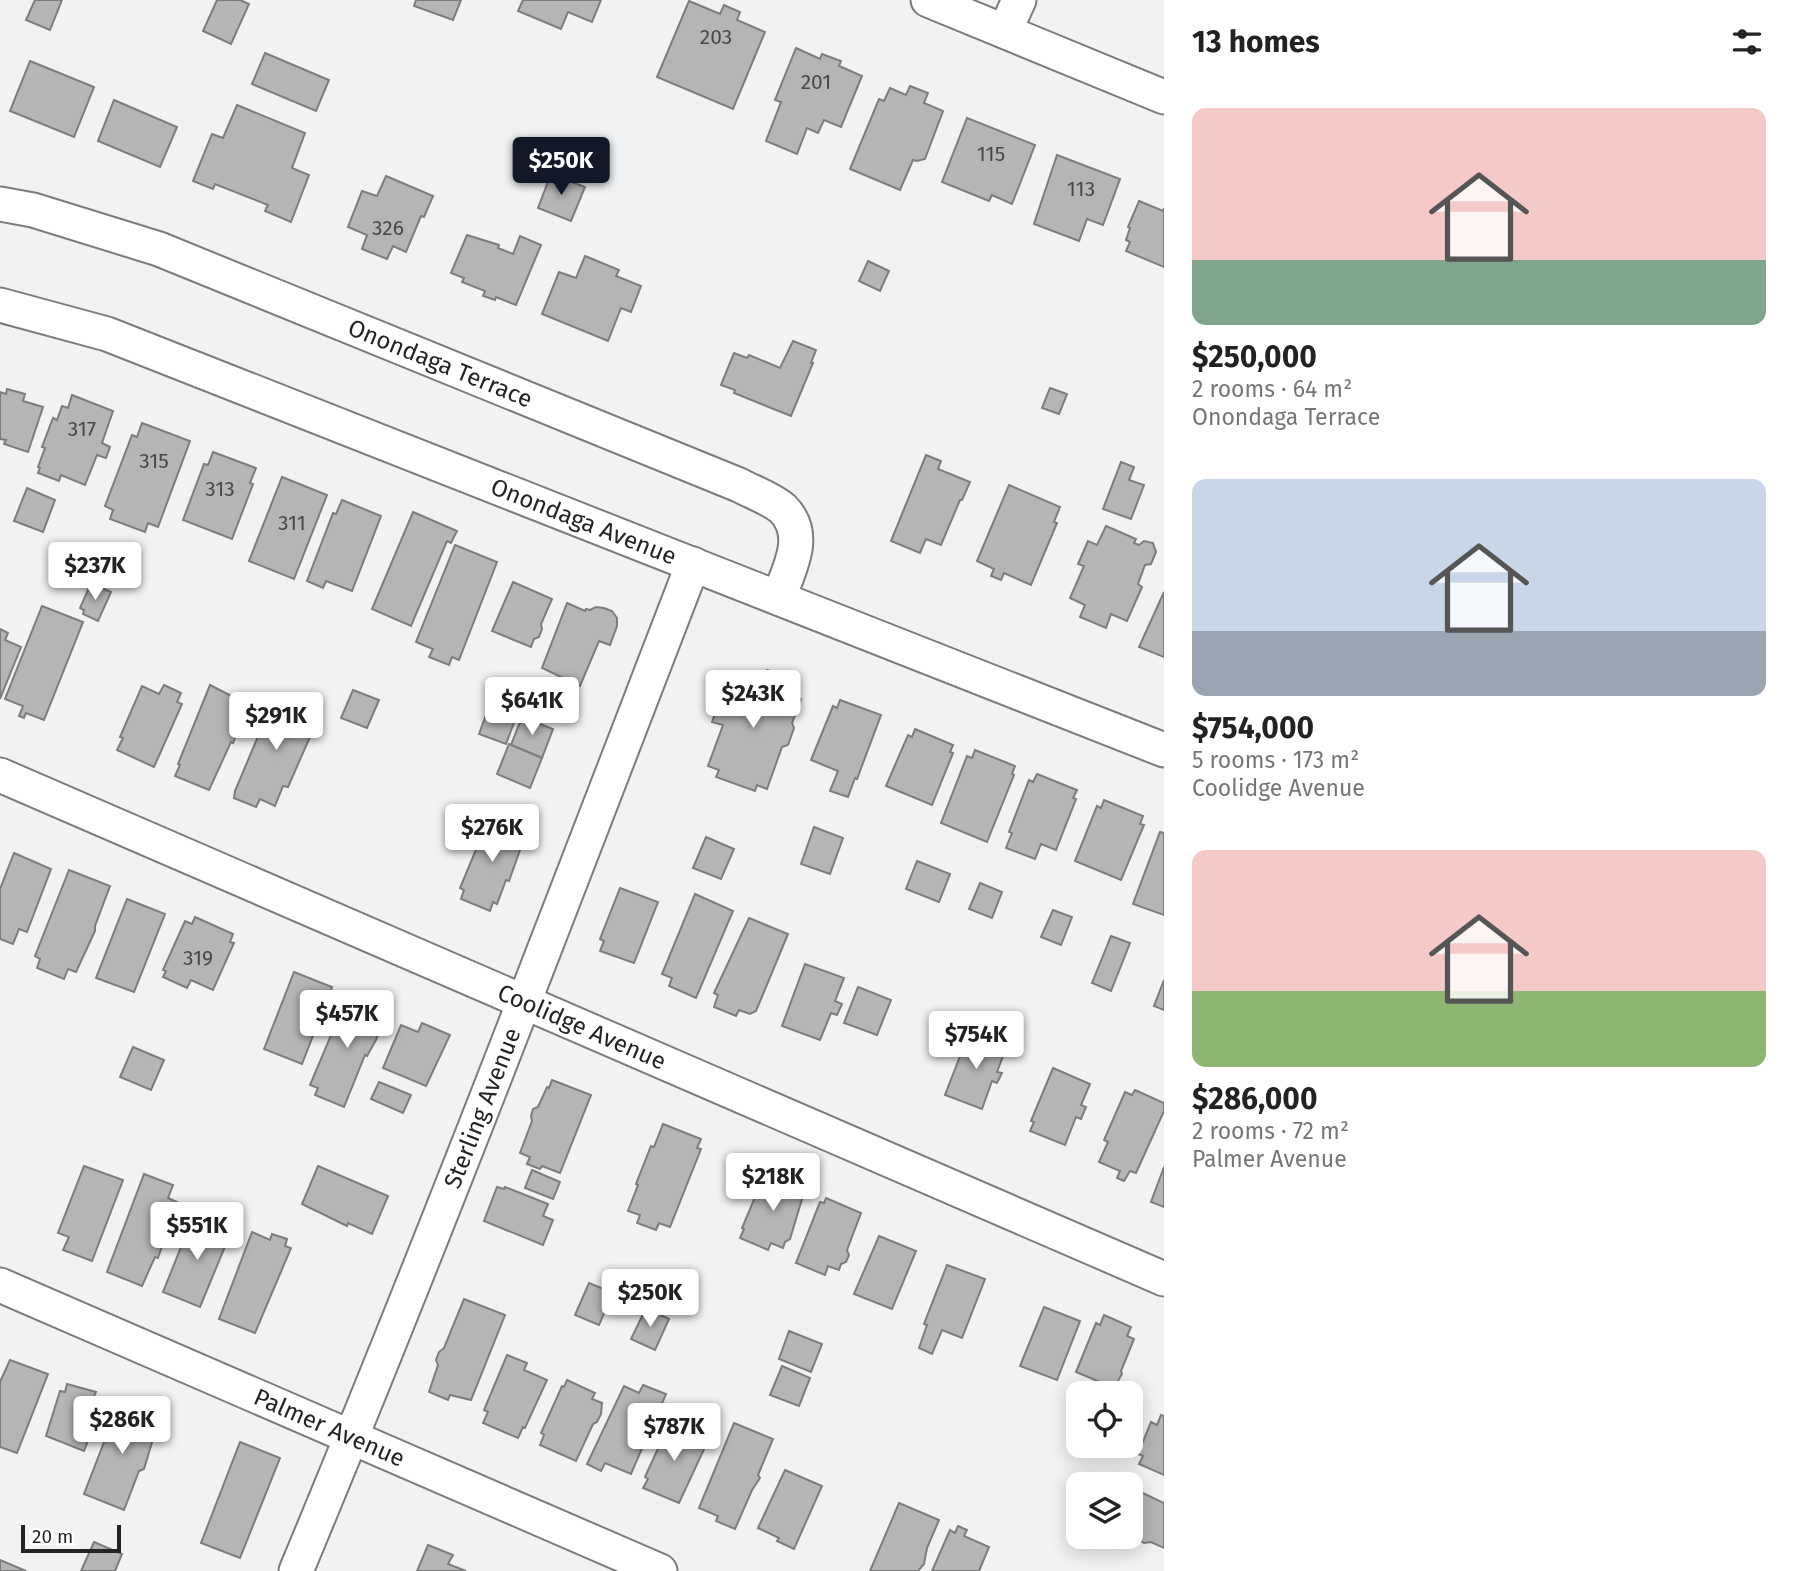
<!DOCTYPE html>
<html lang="en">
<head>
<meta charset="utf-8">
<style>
  body { margin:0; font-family:"Fira Sans",sans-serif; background:#f2f2f2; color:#222; height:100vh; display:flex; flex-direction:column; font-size:26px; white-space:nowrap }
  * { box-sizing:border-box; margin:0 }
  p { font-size:23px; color:#767676 }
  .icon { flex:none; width:38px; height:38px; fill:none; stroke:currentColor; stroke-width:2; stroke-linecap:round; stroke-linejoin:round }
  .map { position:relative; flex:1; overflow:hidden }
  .sheet { display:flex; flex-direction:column; background:#fff; width:630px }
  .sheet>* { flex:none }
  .fabs { position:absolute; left:1066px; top:1381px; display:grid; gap:14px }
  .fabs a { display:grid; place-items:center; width:77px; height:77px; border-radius:14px; background:#fff; box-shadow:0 4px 18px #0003; font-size:35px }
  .scale { position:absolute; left:21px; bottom:18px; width:100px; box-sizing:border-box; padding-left:7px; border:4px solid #242424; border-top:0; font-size:19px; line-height:24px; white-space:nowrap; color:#242424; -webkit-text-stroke:5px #fff; paint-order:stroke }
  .price { position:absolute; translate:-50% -60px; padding:0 16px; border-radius:7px; background:#fff; color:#222; font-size:23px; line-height:46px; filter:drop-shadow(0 2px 4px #0008) }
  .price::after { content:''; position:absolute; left:50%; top:42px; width:21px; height:16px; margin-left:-10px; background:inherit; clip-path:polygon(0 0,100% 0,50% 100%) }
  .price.active { background:#111827; color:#fff }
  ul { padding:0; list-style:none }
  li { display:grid; align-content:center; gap:14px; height:371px; padding:0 28px }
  li span { display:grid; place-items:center; height:217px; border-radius:14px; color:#555 }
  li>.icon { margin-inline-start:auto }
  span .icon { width:126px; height:126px; fill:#fffc; stroke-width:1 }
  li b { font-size:30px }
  h2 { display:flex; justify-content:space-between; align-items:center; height:84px; padding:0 28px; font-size:30px }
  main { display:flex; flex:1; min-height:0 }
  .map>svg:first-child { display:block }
  .building { fill:#b6b5b4; stroke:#7e7d7c; stroke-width:2 }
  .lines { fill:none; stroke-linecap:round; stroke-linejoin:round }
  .minor-casing { stroke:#7b7c7d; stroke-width:37 }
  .minor { stroke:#fff; stroke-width:33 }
  .labels { text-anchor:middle; stroke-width:5; stroke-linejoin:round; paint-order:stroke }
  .number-label { font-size:21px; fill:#484848 }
  .street-label { font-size:24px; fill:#242424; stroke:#fff }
</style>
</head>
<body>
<main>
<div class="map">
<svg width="1164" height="1571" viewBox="0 0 1164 1571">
  <rect width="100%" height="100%" fill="#f1f2f3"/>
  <g class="building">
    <polygon points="35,0 62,0 50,30 26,20"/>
    <polygon points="217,0 240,0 249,4 231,44 203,31"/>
    <polygon points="416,0 461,0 453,20 414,6"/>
    <polygon points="523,0 601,0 592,22 568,12 561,29 518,11"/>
    <polygon points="689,1 720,14 724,5 740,12 737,20 765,32 733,109 657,77"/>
    <polygon points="796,48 820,59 822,54 841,61 839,66 862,76 841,127 824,120 818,133 807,128 797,154 766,141 781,102 775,100"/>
    <polygon points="265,53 329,80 316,111 252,84"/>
    <polygon points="30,61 94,87 74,137 10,111"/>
    <polygon points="910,86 928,93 924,103 943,111 925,159 917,161 913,160 900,190 850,169 879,99 884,101 890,88 906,95"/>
    <polygon points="114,100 177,127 160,167 98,141"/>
    <polygon points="237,105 305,133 292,168 309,175 291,222 265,211 268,205 215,184 213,189 193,181 212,134 223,138"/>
    <polygon points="967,118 1035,145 1012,204 992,195 989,201 942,182"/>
    <polygon points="1057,155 1120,179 1103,225 1087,219 1079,241 1034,224"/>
    <polygon points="551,174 585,187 571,221 538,208"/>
    <polygon points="386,176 433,196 424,217 421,216 406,252 393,246 387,259 362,249 367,235 348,227 362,191 377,196"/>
    <polygon points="1139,201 1163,211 1164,208 1164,267 1126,251 1130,242 1126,240 1130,228 1128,227"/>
    <polygon points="467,235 499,245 498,248 513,254 520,236 541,245 516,305 496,297 495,300 483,296 485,291 462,282 464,278 451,273"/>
    <polygon points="585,256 619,270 616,276 641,286 631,312 621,308 608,341 542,314 559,272 576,278"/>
    <polygon points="868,261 889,271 880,291 859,281"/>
    <polygon points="793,341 816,350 811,363 813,363 791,416 734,393 735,390 721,385 734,353 747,358 749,355 780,368"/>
    <polygon points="1050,388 1067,394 1059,414 1042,408"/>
    <polygon points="7,389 25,394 23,401 43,407 28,452 4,444 6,440 0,439 0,392 6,394"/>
    <polygon points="72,395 113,411 102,443 110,447 106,458 97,455 85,485 61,475 59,481 38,473 40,468 38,467 45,448 42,447 53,418 57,420 62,406 68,408"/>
    <polygon points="142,423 190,441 158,527 148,523 145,532 110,519 113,510 105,506 132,435 137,437"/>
    <polygon points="213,452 256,468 250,483 253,484 232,539 183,520 204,464 208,465"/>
    <polygon points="926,455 941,461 938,469 970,482 962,500 960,500 941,545 926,539 920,553 891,541"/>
    <polygon points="1121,462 1134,467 1129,480 1144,485 1131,519 1103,509"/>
    <polygon points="282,477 327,495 294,579 249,561"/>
    <polygon points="1009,485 1060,507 1054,522 1057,523 1031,585 1004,573 1001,580 991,576 994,569 977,561"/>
    <polygon points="27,488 55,500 43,532 14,521"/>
    <polygon points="342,500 381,516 352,591 326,581 323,588 307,581 333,513 336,514"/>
    <polygon points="413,512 457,531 451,543 447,541 411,626 372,609"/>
    <polygon points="1106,526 1136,539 1134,543 1139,545 1144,541 1153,543 1156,552 1151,564 1145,565 1138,584 1142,587 1127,621 1111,614 1106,628 1080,617 1085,605 1070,598 1084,566 1078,564 1088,541 1097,545"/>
    <polygon points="455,545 497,562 459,660 452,657 449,665 429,657 433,649 416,642"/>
    <polygon points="513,582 552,599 541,624 542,629 539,637 534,639 531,647 492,631"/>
    <polygon points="91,583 111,592 98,621 83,614 84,610 80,608"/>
    <polygon points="1164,592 1164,657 1139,647"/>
    <polygon points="567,603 585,611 586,609 590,610 596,607 604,608 612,611 617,618 617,626 610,645 599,641 580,686 542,668"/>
    <polygon points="42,606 83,622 44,720 26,713 24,718 19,716 23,706 5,699"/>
    <polygon points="0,629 8,633 5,640 21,647 0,699"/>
    <polygon points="767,670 788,678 783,691 801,699 792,723 794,728 788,745 782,747 767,789 757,785 755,791 716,777 719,770 708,766 723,725 712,722 724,689 736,694 742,677 763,682"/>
    <polygon points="164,685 181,693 177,702 182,704 154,767 117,750 123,738 120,737 142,686 159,694"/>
    <polygon points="210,685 245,703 238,721 241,722 233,743 231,742 209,790 175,776 180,765 178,764"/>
    <polygon points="353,690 379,700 367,728 341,718"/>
    <polygon points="286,694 312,705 307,717 317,721 288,787 283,786 275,806 260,799 256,807 234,798 235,791 272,703 280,707"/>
    <polygon points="840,700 881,715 857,779 855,778 848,797 830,791 838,771 811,760 833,706 837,708"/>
    <polygon points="494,703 515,711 514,716 516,717 506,744 479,734 489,707 492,709"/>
    <polygon points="522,717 553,729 542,758 511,745"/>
    <polygon points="915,729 953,745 950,752 953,753 932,805 886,786 908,735 912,737"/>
    <polygon points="509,744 542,758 530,788 497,774"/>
    <polygon points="975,750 1015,766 1012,774 1014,775 987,842 941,823 967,756 972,758"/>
    <polygon points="1037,774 1077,790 1073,798 1076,799 1056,850 1041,844 1035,859 1006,848 1012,833 1009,832 1029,780 1033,782"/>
    <polygon points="1104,800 1143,816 1140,824 1144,825 1121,880 1075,861 1097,806 1101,808"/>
    <polygon points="499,818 516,824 513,831 525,836 509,881 506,880 497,904 493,902 490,911 461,899 464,890 460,888 480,840 477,839 482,827 485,828 487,821 496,825"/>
    <polygon points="814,827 843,838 830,874 801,864"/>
    <polygon points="1160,832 1164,833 1164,915 1133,904"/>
    <polygon points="706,837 734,849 721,879 693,868"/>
    <polygon points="14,853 51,869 27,932 19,929 13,944 0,939 0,889"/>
    <polygon points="917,861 950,874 939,902 906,889"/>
    <polygon points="69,870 110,886 95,926 95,931 76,972 68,969 64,979 37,968 40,959 35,956"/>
    <polygon points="980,883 1002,892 992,918 969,909"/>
    <polygon points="620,888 658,902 634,963 600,951 604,941 600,939"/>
    <polygon points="695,894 733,911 696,998 669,986 672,978 662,974"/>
    <polygon points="127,899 165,914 134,992 96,978"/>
    <polygon points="1053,910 1072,917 1061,945 1041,937"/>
    <polygon points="195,917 233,934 230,942 234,943 213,990 191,980 187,988 163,977 166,971 163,970 185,921 192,924"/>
    <polygon points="749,918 788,934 756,1011 750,1014 739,1010 736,1016 714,1007 718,995 714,993"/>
    <polygon points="1111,936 1130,943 1111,991 1092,983"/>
    <polygon points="805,964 844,978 835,1001 842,1004 837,1015 831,1013 820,1040 782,1026"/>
    <polygon points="294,972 332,987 302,1064 264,1049"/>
    <polygon points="1164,980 1164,1010 1154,1006"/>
    <polygon points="858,987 891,1000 877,1035 844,1023"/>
    <polygon points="348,995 386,1013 376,1040 367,1056 365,1055 344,1107 315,1095 318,1088 310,1085"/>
    <polygon points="422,1023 450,1035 426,1086 383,1068 401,1025 418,1032"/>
    <polygon points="969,1033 1006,1048 997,1072 1002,1073 997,1083 992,1081 982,1109 945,1095"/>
    <polygon points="133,1047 164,1060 151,1090 120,1077"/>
    <polygon points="1053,1068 1090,1084 1081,1105 1086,1107 1081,1119 1076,1117 1065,1145 1030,1131 1034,1122 1031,1121"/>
    <polygon points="552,1080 591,1095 560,1173 542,1166 540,1169 527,1164 530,1157 520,1153 532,1121 531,1116 533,1109 538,1107 547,1087 549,1088"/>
    <polygon points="379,1082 411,1095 403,1113 371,1099"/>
    <polygon points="1135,1090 1164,1103 1164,1111 1136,1173 1130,1171 1124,1181 1117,1178 1120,1171 1099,1162 1108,1142 1104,1140 1125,1092 1132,1095"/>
    <polygon points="663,1124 701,1139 697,1148 701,1149 670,1227 659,1223 656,1230 637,1223 640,1215 628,1211 638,1185 636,1184 651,1146 654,1147"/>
    <polygon points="84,1166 123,1180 92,1261 63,1250 69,1237 58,1233"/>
    <polygon points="318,1166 388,1196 372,1234 348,1223 347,1226 302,1204"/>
    <polygon points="1164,1167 1164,1207 1151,1202"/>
    <polygon points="532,1170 560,1182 553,1199 525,1188"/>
    <polygon points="144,1174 173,1185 168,1198 177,1202 158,1258 155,1257 142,1286 107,1272"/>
    <polygon points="773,1175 805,1189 790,1239 785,1242 783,1248 771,1243 768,1250 740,1238 744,1229 742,1228 763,1178 771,1182"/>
    <polygon points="497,1187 504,1189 505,1187 548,1204 543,1216 553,1220 543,1245 484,1221"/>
    <polygon points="826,1198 861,1213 847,1250 849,1255 846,1262 841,1264 839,1270 828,1266 825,1275 796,1263 820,1202 824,1203"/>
    <polygon points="193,1217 231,1232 200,1307 163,1292"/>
    <polygon points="252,1232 270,1240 272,1234 287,1239 285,1246 291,1248 255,1333 219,1319"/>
    <polygon points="879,1236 916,1251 892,1309 854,1294"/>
    <polygon points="947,1265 985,1279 962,1338 942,1330 932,1354 919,1348 927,1325 924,1324"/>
    <polygon points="589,1283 613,1293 599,1325 575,1315"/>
    <polygon points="464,1299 505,1315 471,1400 450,1395 448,1400 429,1392 438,1365 436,1360 439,1352 444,1348"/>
    <polygon points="1044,1307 1080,1321 1057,1380 1020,1366"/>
    <polygon points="646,1308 669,1319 655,1350 631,1339"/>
    <polygon points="1104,1315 1131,1327 1127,1336 1134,1339 1121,1371 1122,1374 1114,1388 1076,1372 1096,1323 1100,1325"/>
    <polygon points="789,1331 822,1344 811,1372 779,1359"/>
    <polygon points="507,1355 527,1363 524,1370 547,1380 525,1428 523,1427 518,1438 483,1423 488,1412 484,1410"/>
    <polygon points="10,1360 48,1374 17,1453 0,1447 0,1382"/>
    <polygon points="782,1366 810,1378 799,1406 770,1395"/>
    <polygon points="567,1380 595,1393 592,1399 602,1403 601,1414 597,1422 593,1424 576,1461 540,1445 544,1435 541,1433 562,1386 564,1387"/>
    <polygon points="67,1384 96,1392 91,1403 101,1407 84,1451 46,1436 60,1391 65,1392"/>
    <polygon points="643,1385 666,1394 651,1429 652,1435 649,1442 643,1446 631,1474 605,1463 601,1471 587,1464 624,1386 639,1393"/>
    <polygon points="120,1401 159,1419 144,1469 139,1471 124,1510 84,1494"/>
    <polygon points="1161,1415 1164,1416 1164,1475 1139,1464 1143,1456 1138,1454 1151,1422 1157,1425"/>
    <polygon points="670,1422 700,1435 697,1444 705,1447 679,1503 643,1488 648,1479 645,1477"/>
    <polygon points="734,1423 773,1439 758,1475 760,1478 752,1490 735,1529 716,1521 718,1516 699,1508"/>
    <polygon points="240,1442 280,1458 240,1558 201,1543"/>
    <polygon points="785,1470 822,1486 794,1549 777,1541 779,1538 758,1528"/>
    <polygon points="1130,1487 1164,1503 1164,1548 1151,1542 1144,1543 1130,1533"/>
    <polygon points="899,1503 939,1520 927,1548 924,1564 918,1571 870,1571"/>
    <polygon points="958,1526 967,1530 964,1536 989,1547 979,1571 932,1571 950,1530 955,1533"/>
    <polygon points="94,1542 122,1554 115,1571 81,1571"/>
    <polygon points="428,1545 453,1555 448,1564 466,1571 417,1571"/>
    <polygon points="0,1560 26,1571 0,1571"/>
  </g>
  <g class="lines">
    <g class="minor-casing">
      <g id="minor">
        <polyline points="928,0 1164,97"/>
        <polyline points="1005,31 1019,0"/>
        <path id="s1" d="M0,204l33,6 126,39 580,236c13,7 33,14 44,24 26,26 6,60 -4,88"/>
        <path id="s2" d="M0,305l107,29 1057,416"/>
        <path id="s3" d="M0,775l1164,504"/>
        <path id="s4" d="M0,1285l660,286"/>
        <path id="s5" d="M296,1571c139,-333 267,-670 397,-1007"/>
      </g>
    </g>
    <use href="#minor" class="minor"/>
  </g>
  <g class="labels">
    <g class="number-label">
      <text x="716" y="44">203</text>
      <text x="816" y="89">201</text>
      <text x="991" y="161">115</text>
      <text x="1081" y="196">113</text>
      <text x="388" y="235">326</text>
      <text x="82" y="436">317</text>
      <text x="154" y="468">315</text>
      <text x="220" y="496">313</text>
      <text x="292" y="530">311</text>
      <text x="198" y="965">319</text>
    </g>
    <g class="street-label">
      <text dy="8" stroke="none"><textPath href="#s1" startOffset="469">Onondaga Terrace</textPath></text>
      <text dy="8" stroke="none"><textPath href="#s2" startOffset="623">Onondaga Avenue</textPath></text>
      <text dy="8" stroke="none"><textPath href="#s3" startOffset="634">Coolidge Avenue</textPath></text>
      <text dy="8" stroke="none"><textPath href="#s5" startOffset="499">Sterling Avenue</textPath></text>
      <text dy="8" stroke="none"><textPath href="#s4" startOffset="359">Palmer Avenue</textPath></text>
    </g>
  </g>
</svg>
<div class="fabs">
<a><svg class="icon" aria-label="locate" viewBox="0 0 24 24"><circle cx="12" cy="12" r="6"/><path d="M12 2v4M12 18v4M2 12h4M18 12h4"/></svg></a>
<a><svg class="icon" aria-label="layers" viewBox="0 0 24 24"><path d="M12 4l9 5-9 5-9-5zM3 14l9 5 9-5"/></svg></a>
</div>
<div class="scale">20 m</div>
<b class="price active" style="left:561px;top:197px">$250K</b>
<b class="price" style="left:95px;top:602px">$237K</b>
<b class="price" style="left:753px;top:730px">$243K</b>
<b class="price" style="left:532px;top:737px">$641K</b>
<b class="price" style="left:276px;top:752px">$291K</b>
<b class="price" style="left:492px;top:864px">$276K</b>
<b class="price" style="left:347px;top:1050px">$457K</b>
<b class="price" style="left:976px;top:1071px">$754K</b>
<b class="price" style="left:773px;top:1213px">$218K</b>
<b class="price" style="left:197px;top:1262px">$551K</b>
<b class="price" style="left:650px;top:1329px">$250K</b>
<b class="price" style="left:122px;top:1456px">$286K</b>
<b class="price" style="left:674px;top:1463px">$787K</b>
</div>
<section class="sheet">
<h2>13 homes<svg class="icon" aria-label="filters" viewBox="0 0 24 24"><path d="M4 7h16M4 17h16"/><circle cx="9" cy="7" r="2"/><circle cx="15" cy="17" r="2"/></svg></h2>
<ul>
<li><span style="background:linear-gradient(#f6c9c9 70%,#7fa58c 0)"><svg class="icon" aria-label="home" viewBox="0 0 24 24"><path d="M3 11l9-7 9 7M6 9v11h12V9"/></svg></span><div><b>$250,000</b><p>2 rooms · 64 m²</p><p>Onondaga Terrace</p></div></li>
<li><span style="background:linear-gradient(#c9d6e8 70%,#9aa5b1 0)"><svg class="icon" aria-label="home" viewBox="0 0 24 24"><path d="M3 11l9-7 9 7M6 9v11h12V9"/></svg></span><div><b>$754,000</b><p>5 rooms · 173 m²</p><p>Coolidge Avenue</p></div></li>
<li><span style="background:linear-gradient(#f6c9c9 65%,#8fb573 0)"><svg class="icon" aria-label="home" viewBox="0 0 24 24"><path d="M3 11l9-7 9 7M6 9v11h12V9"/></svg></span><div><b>$286,000</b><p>2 rooms · 72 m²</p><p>Palmer Avenue</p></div></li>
</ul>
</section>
</main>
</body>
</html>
